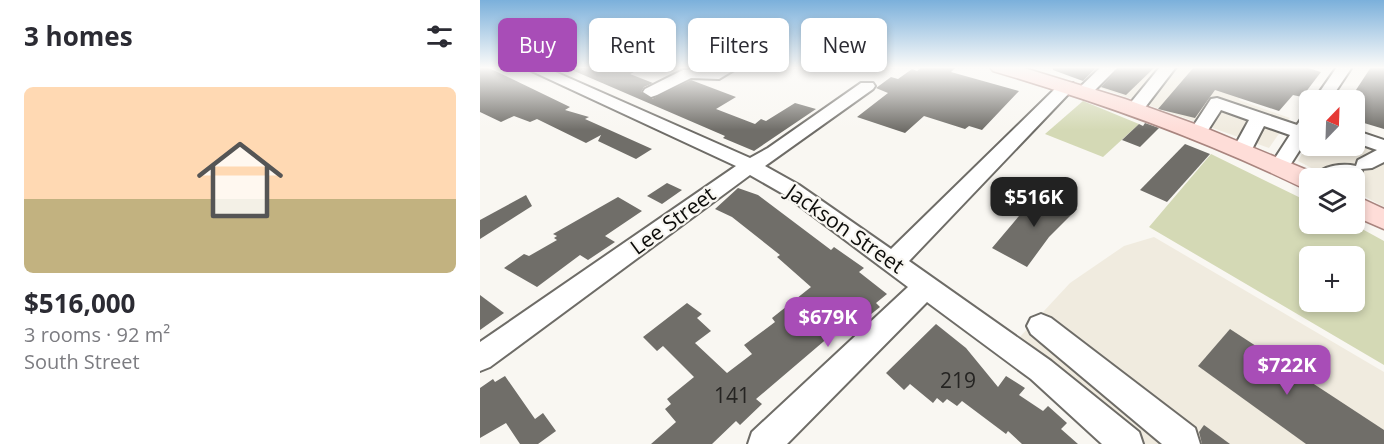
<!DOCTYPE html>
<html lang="en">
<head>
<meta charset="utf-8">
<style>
  body { margin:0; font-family:"Open Sans",sans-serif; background:#f7f7f7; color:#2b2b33; height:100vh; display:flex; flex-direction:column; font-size:22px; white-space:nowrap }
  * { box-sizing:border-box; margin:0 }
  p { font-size:20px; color:#7c7c81 }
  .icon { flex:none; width:33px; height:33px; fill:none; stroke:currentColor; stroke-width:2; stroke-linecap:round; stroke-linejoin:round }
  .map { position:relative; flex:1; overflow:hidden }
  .panel { display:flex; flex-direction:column; background:#fff; width:480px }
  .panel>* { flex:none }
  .guide { position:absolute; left:18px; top:18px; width:570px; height:54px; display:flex; gap:12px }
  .needle { width:39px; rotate:23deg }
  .fabs { position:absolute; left:819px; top:90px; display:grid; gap:12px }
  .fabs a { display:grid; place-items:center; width:66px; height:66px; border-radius:9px; background:#fff; box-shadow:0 3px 9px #0003; font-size:30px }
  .price { position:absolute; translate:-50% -51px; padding:0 14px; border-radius:12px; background:#a84db7; color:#fff; font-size:20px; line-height:39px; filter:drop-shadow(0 2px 3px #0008) }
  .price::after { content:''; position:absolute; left:50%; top:36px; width:18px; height:14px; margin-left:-9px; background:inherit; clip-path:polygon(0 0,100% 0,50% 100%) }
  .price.selected { background:#222; color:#fff }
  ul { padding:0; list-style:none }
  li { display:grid; align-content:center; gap:12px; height:318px; padding:0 24px }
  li+li { border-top:2px solid #e1e1e2 }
  li span { display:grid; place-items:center; height:186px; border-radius:9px; color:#555 }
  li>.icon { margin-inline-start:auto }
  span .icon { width:108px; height:108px; fill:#fffc; stroke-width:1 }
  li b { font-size:26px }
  h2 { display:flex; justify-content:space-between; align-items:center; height:72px; padding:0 24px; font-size:26px }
  .tag { padding:0 21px; border-radius:9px; background:#fff; box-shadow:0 3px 9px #0003; font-size:21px; line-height:54px }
  .tag.selected { background:#a84db7; color:#fff }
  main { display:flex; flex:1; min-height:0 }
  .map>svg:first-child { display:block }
  .built { fill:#f0ebdf }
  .green { fill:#d4d9b5; fill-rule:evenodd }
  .building { fill:#706e69 }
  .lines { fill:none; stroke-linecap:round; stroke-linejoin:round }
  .minor-casing { stroke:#6e6c67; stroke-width:4 }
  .major-casing { stroke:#a9857f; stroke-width:3 }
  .minor { fill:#fff; fill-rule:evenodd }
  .major { fill:#feddd8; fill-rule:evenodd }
  .labels { text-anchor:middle; stroke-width:4.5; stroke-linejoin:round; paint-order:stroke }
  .street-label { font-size:21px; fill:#0c0c0a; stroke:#f9f7f2 }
  .near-number-label { font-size:21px; fill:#252422 }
</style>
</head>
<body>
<main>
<section class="panel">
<h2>3 homes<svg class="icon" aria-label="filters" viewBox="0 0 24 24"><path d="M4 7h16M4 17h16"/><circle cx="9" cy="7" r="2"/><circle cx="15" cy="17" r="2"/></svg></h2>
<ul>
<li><span style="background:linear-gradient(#ffd9b3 60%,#c2b280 0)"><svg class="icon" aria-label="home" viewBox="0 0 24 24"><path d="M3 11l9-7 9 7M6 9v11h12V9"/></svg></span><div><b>$516,000</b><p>3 rooms · 92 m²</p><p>South Street</p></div></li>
</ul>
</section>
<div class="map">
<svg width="904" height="444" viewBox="0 0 904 444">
  <rect width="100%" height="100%" fill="#f9f7f2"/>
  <g class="built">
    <polygon points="638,67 761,67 764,90 759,100 810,118 789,148 618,87"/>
    <polygon points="875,132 904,142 904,207 875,191 874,178 851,178 818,161 829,142 830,146 874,146"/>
    <polygon points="674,237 904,372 904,444 663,444 537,340 590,283 644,246"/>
  </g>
  <g class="green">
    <polygon points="603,101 659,124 623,157 565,134"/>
    <path d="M731,154l98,48 1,22h43l31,17v124l-235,-138zM830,256h44v46h-44z"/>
  </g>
  <g class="building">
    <polygon points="0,67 7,67 90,107 85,110 109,117 105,119 172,149 156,159 118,141 121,135 106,143 57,119 50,122 34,116 21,122 0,112"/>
    <polygon points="85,67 164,67 150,74 173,83 164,87 161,92 172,99 211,80 256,97 236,109 275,124 281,119 286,121 315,103 336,109 274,151 243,138 245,136"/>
    <polygon points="442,67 476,67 471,72 539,91 502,130 489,126 485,129 444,116 425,133 377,117 408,93 396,88 411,77 418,79 432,69 437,71"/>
    <polygon points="573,67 617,67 603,81 573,70"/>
    <polygon points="640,67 675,67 646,95 621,87"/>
    <polygon points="714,67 825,67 841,72 822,97 813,95 799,111 735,90 715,118 678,109"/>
    <polygon points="891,67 904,67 904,129 874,120 874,93"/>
    <polygon points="665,123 679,128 660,147 642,140 659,124 663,126"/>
    <polygon points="705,144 730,154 687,202 660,190"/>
    <polygon points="187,183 202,190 182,204 167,196"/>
    <polygon points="258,188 278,195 351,250 354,247 384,268 379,272 407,294 396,303 400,307 385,319 377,313 276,399 282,404 260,425 256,421 232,444 171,444 196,422 185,409 191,404 187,399 214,377 183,346 177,351 163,337 207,303 222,314 217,318 231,331 215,343 247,373 272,354 264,345 295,322 292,318 331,287 297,257 300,255 252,217 235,209"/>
    <polygon points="561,190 597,209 569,237 547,267 512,248"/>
    <polygon points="46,195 52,206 0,239 0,220"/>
    <polygon points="138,197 162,211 125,236 135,242 108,260 100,255 57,287 24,268 44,254 49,256 77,240 74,238 77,236 73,234"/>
    <polygon points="0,295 24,313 0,330"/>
    <polygon points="456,324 486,348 518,387 526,376 545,388 539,395 563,411 568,406 587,423 581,429 598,444 542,444 528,431 526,434 482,401 477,406 467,399 463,403 457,398 453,403 430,384 424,390 406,373"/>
    <polygon points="750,329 904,430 904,444 826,444 718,366"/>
    <polygon points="25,376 55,419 63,413 76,431 58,444 40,444 26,423 0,438 0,388 13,379 15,382"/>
    <polygon points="724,425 750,444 722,444 719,432"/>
  </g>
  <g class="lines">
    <g class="minor-casing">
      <g id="minor">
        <polygon points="43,67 64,67 270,158 288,148 381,83 393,83 395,86 393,89 285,166 319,185 411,249 581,83 593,83 595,86 593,89 429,261 571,361 659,432 663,444 622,444 551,379 447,302 307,444 268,444 272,432 428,287 305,195 270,175 10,367 0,371 0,342 256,166"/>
        <polygon points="240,67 259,67 239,79 211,78 177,95 171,97 163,92 165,89 203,70"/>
        <polygon points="621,67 638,67 610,95 598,95 596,92 598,89"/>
        <polygon points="680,67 696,67 660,114 648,114 645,110 648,106"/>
        <polygon points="857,67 872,67 850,100 834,100"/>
        <polygon points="737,98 817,125 824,115 830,114 830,134 807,170 793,170 790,166 810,135 784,126 769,155 755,155 752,151 769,120 741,110 723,138 711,138 708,134 731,99"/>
        <path d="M874,130l30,10v22l-12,6 -11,1 1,2 -3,4 -45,3c7,-13 29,-15 42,-12l2,-6 19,-10 -23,-8z"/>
        <polygon points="561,314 571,318 715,428 720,444 682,444 551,334 547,326 551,318"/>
      </g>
    </g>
    <g class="major-casing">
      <g id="major">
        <path d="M510,67h31l104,32 78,28 116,48 2,3h-11v11l-9,-2c-99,-48 -202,-85 -308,-116z"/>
        <polygon points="874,195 904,209 904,229 874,216"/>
      </g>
    </g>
    <use href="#minor" class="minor"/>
    <use href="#major" class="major"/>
  </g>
  <linearGradient id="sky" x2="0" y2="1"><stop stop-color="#7bb0db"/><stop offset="0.52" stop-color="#fcfbf9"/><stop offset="1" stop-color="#fcfbf9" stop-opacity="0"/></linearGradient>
  <rect width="904" height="130" fill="url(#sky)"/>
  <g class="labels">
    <g class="street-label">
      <text transform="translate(193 221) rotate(-36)" y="7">Lee Street</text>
      <text transform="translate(365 229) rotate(35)" y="7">Jackson Street</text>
    </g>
    <g class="near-number-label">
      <text x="478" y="388">219</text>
      <text x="252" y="403">141</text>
    </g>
  </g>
</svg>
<div class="fabs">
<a><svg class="needle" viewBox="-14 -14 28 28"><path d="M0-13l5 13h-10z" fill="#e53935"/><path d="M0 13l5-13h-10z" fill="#7c7c81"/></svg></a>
<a><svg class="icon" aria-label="layers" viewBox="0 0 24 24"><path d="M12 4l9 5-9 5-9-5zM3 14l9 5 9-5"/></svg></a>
<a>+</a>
</div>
<b class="price selected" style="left:554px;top:228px">$516K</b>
<b class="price" style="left:348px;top:348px">$679K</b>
<b class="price" style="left:807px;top:396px">$722K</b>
<div class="guide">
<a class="tag selected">Buy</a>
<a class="tag">Rent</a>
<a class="tag">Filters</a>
<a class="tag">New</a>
</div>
</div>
</main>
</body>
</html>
